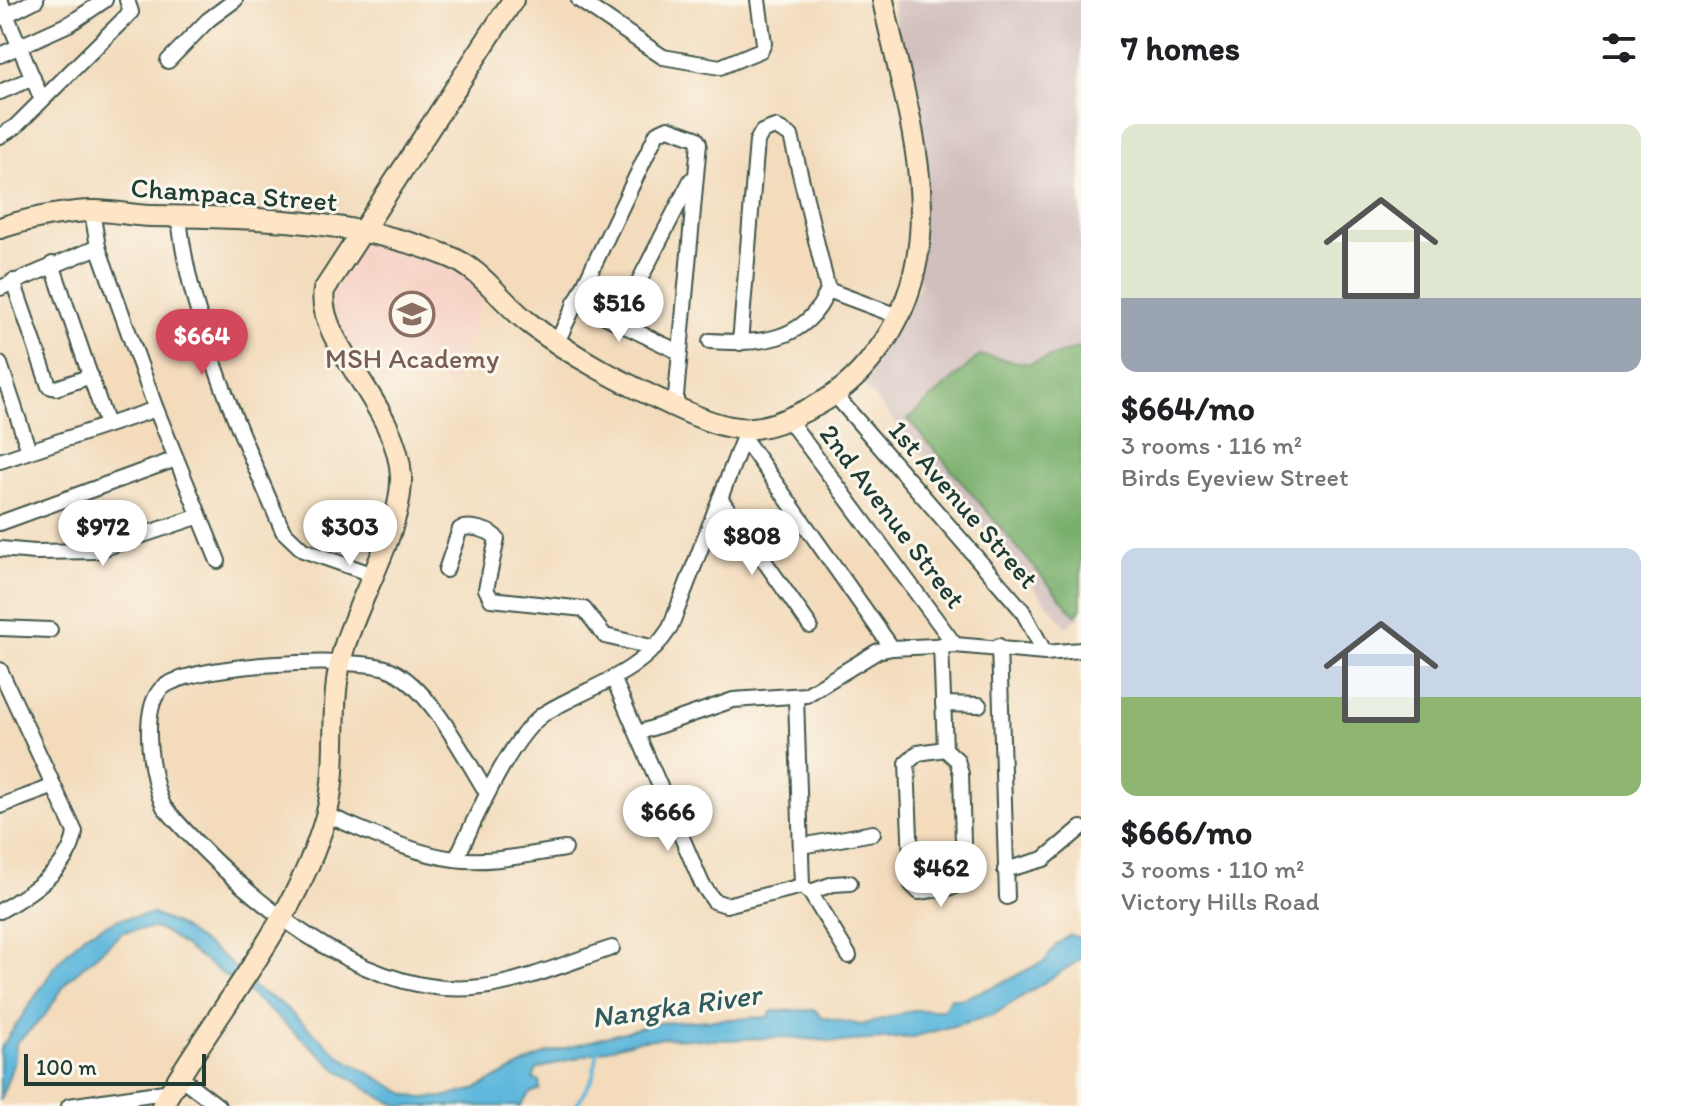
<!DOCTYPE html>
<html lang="en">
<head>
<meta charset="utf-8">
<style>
  body { margin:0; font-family:Itim,sans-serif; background:#f6f6f6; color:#202124; height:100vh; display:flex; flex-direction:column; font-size:30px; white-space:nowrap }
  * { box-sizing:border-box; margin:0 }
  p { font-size:26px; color:#757577 }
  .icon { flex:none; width:44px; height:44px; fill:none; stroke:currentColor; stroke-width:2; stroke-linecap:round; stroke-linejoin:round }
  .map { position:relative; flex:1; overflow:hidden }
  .sheet { display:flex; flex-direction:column; background:#fff; width:600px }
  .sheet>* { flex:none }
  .scale { position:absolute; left:24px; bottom:20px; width:182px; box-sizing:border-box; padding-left:8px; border:4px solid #1f3d34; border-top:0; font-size:22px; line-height:28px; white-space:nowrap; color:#1f3d34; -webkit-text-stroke:6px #fbf7ec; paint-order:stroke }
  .price { position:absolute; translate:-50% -68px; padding:0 18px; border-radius:28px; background:#fff; color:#222; font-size:26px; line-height:52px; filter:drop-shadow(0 2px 4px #0008) }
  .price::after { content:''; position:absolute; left:50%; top:48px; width:24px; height:18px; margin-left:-12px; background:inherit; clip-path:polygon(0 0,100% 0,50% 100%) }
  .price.on { background:#d1495b; color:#fff }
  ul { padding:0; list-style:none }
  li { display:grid; align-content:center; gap:16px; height:424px; padding:0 40px }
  li span { display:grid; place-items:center; height:248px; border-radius:16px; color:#555 }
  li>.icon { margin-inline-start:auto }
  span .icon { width:144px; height:144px; fill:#fffc; stroke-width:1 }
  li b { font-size:34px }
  h2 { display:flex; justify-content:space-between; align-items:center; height:96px; padding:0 40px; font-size:34px }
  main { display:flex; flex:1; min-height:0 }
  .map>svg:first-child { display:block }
  .built { fill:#f6d2c4 }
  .industrial { fill:#d1bfbe }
  .forest { fill:#78af6c; stroke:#4c7650; stroke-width:2 }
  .water { fill:#5fb8dc; stroke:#3f7a88; stroke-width:2 }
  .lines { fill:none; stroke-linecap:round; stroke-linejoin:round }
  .stream { stroke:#5fb8dc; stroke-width:4 }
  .street-casing { stroke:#3f5548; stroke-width:18 }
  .secondary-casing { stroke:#3f5548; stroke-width:24 }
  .street { stroke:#fff; stroke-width:14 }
  .secondary { stroke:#fee5c5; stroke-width:20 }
  .labels { text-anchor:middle; stroke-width:6; stroke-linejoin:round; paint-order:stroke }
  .street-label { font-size:28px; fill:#1f3d34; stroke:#fbf7ec }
  .education-label { font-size:28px; fill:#785e54; stroke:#fbf7ec }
  .water-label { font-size:30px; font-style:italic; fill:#2f5c5e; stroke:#fbf7ec }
</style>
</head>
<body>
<main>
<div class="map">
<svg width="1081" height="1106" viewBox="0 0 1081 1106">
  <rect width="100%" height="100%" fill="#fbf7ec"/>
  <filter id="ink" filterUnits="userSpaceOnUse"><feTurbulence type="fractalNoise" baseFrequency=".0125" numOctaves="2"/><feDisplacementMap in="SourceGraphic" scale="16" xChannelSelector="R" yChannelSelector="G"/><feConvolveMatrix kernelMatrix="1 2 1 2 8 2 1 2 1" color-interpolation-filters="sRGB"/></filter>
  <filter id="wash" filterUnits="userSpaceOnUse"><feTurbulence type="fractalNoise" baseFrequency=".006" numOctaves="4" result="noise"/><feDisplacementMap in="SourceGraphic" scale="32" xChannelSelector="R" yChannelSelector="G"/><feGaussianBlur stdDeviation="1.8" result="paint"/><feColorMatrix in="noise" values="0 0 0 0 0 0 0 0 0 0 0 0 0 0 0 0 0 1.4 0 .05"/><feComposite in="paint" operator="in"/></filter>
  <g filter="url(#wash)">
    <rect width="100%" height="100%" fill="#f3dbbc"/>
    <polygon class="built" points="361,239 431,258 471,273 486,290 453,390 418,358 376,379 333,324 331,284"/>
    <polygon class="industrial" points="893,0 1081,0 1081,615 1067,627 861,382 920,286"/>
    <polygon class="forest" points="1081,347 1081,609 1075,615 908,419 980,355 1029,364"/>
    <polygon class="water" points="152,914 176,924 226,959 255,989 279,1002 341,1057 406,1094 421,1098 443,1097 473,1090 544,1054 657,1023 768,1017 772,1011 815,1010 822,1017 861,1025 914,1010 943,1010 951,998 961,999 995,986 1045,961 1056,945 1070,935 1081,938 1081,959 993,1015 913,1037 839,1042 786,1037 727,1040 665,1038 636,1041 537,1069 533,1079 539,1080 540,1089 530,1093 520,1106 401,1106 383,1099 338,1070 254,997 165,932 154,928 123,932 68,980 43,1018 16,1043 15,1059 0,1101 0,1049 59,961 84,935 119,919"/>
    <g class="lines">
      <polyline class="stream" points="576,1106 593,1077 598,1050"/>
    </g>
  </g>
  <g filter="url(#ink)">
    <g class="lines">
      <g class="street-casing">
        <g id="street">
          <polyline points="0,0 42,100"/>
          <polyline points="579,0 663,57 720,67 761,50 764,43 758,0"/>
          <polyline points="0,18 36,0"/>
          <polyline points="0,55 71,23 105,0"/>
          <polyline points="168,61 208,20 235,0"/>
          <polyline points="0,92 33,78"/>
          <polyline points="0,136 15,127 131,12 127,0"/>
          <polyline points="92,211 98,247 156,409 218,561"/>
          <path d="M179,216c9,101 63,222 104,315l20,19 68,24"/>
          <polyline points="52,264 107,425"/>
          <polyline points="13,281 49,386 56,388 91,376"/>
          <polyline points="0,288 98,247"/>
          <polyline points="828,290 900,317"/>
          <polyline points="575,302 679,352"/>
          <polyline points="618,322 691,180"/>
          <path d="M710,341c49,3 96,2 118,-51l-37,-154 -16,-9 -13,5 -5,9 -17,202"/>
          <polyline points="557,342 657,133 668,128 696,138 699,143 675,407"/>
          <polyline points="0,364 29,451"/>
          <polyline points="835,395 1022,610 1045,653"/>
          <polyline points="788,419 955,645"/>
          <polyline points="743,437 892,648"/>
          <polyline points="0,461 156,409"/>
          <polyline points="720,498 810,626"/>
          <polyline points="0,523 176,459"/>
          <polyline points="0,549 35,552 95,551 197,517"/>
          <path d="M446,570l14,-41c10,-4 31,1 37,10l-11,50 5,10 93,10 21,27 50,12"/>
          <polyline points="0,628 50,630"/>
          <polyline points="941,645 945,749"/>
          <polyline points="999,646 1007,897"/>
          <path d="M0,670l75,162c-4,36 -46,62 -75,79"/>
          <polyline points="614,680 702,884 714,901 726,905 802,886"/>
          <polyline points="796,697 802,886 810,892 849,956"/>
          <polyline points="943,704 979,705"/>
          <polyline points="638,733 733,700 806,695 878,651 892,648 955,645 1045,653 1081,650"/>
          <polygon points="945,749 957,760 961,774 964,875 953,887 919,892 912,885 907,763 918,753"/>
          <path d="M487,793c-23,-37 -56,-104 -96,-123 -31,-15 -208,-7 -231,20 -20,24 -9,91 4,117 72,83 199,196 318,180 41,-5 90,-26 130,-39"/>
          <polyline points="0,806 52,787"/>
          <path d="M326,815c41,16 84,38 128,44 36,5 76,-5 111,-10"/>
          <polyline points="801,846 873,833"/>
          <path d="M456,859c18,-37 55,-124 89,-146 45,-27 95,-38 125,-85l76,-197"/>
          <polyline points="1005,870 1044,859 1081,828"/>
          <polyline points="810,892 833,884 850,883"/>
          <polyline points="180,1077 218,1106"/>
          <polyline points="69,1106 171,1091"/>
        </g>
      </g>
      <g class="secondary-casing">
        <g id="secondary">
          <path d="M0,228c28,-9 62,-16 92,-17 19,-1 40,5 59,5 99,1 204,3 297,40 34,13 53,46 81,67 43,34 95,60 144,83 63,29 82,31 144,-1 30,-16 48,-36 67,-63 71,-106 22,-229 -1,-342"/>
          <path d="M162,1106c53,-95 134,-183 164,-290 15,-54 1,-114 18,-168 15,-51 59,-121 57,-172 -3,-70 -86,-134 -77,-186l189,-290"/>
        </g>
      </g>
      <use href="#street" class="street"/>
      <use href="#secondary" class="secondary"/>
    </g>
  </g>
  <defs>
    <g id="school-ring" transform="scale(2.3)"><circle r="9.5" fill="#fbf7ec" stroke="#8d6e63" stroke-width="1.5"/><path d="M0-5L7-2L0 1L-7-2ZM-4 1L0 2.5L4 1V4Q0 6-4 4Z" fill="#8d6e63"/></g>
  </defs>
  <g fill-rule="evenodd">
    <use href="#school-ring" x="412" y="314"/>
  </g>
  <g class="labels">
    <g class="street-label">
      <text transform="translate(234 194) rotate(4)" y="10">Champaca Street</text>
      <text transform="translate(964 504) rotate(49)" y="10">1st Avenue Street</text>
      <text transform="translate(893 516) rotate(53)" y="10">2nd Avenue Street</text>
    </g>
    <g class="education-label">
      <text x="412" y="368">MSH Academy</text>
    </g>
    <g class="water-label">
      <text transform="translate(676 1006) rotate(-8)" y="10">Nangka River</text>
    </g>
  </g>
</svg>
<div class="scale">100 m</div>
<b class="price" style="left:619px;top:344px">$516</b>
<b class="price on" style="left:202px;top:377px">$664</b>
<b class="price" style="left:103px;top:568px">$972</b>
<b class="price" style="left:350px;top:568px">$303</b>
<b class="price" style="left:752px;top:577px">$808</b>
<b class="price" style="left:668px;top:853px">$666</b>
<b class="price" style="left:941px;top:909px">$462</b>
</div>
<section class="sheet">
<h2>7 homes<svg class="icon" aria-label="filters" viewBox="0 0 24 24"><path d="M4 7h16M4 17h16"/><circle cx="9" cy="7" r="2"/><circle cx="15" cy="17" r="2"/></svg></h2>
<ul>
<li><span style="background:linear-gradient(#dfe7d0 70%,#9aa5b1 0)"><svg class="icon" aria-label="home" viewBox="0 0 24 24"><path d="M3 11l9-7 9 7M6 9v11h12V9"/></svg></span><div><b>$664/mo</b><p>3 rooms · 116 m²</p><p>Birds Eyeview Street</p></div></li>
<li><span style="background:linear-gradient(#c9d6e8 60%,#8fb573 0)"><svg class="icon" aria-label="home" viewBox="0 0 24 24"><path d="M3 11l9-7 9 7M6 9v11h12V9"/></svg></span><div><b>$666/mo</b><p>3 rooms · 110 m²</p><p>Victory Hills Road</p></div></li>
</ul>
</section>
</main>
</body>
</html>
